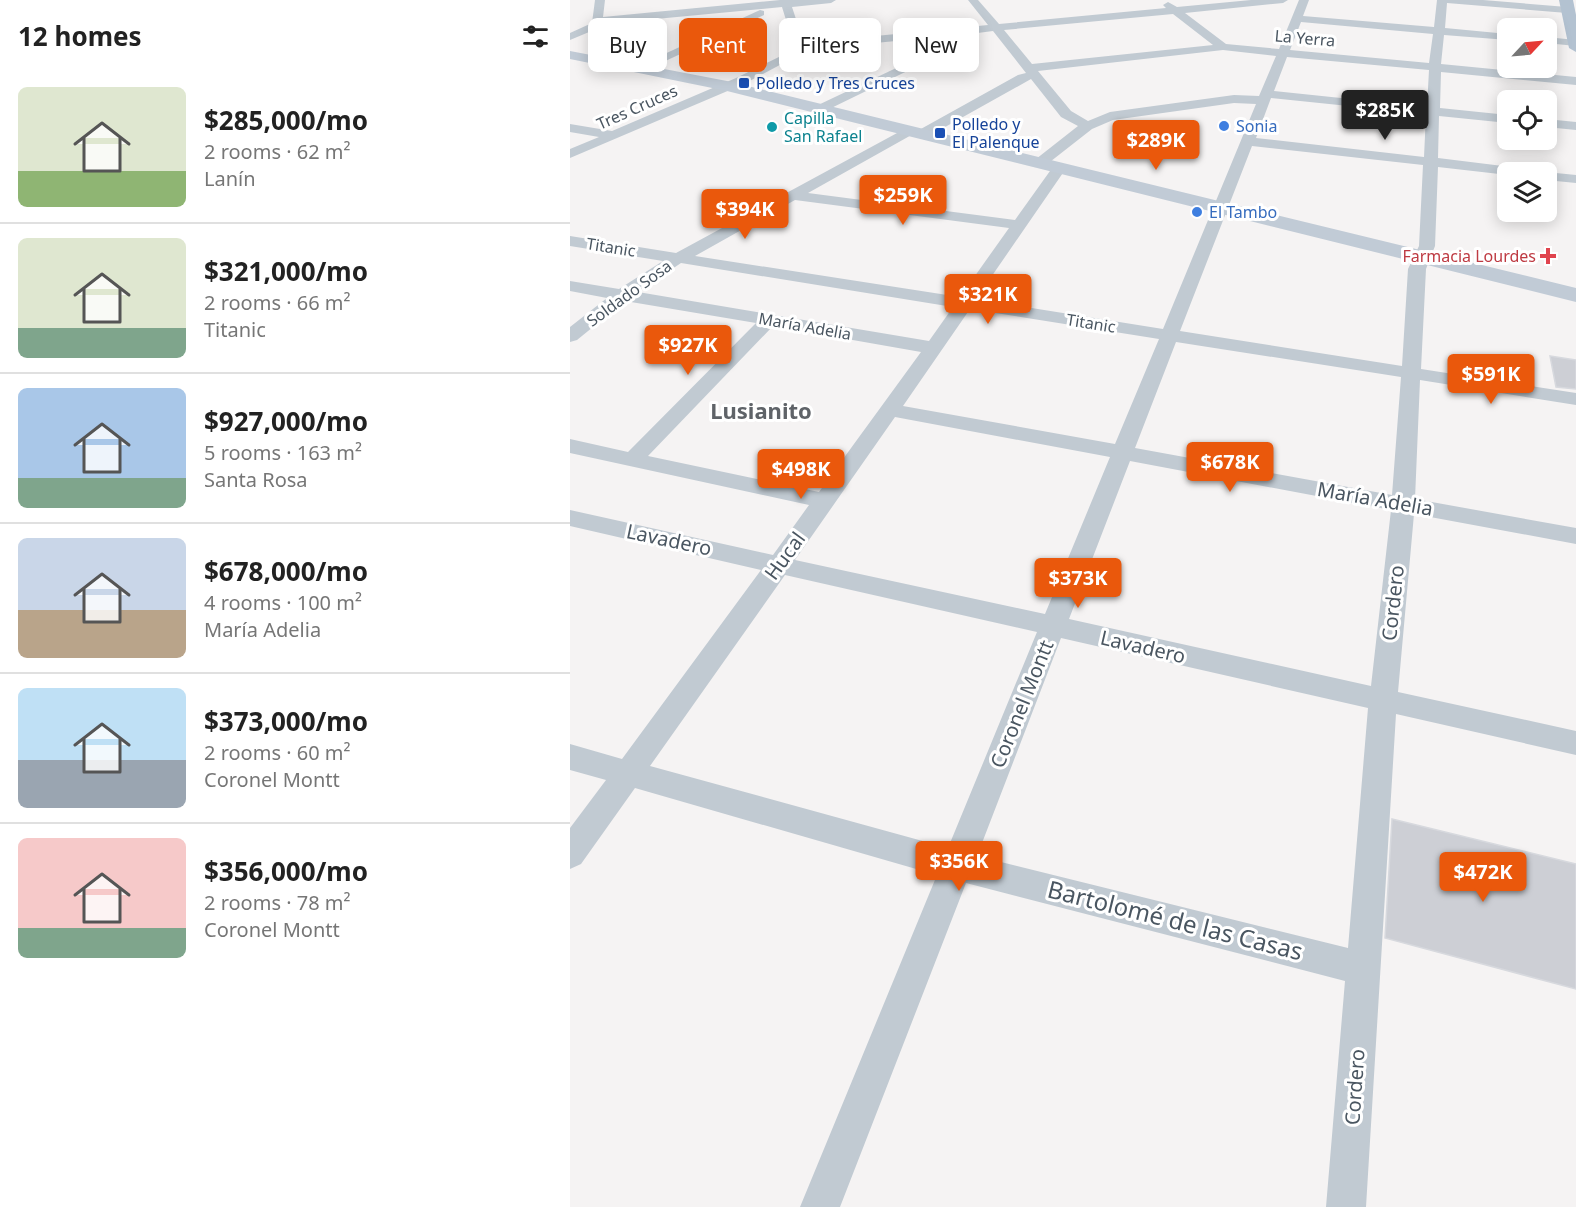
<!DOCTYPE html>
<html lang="en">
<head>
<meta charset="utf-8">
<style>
  body { margin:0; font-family:"Noto Sans",sans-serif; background:#f2f2f2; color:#222; height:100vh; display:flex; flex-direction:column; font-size:22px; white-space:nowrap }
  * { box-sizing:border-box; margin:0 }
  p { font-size:20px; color:#767676 }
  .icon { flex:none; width:33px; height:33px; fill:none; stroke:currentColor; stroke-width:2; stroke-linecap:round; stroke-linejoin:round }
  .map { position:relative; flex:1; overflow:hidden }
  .panel { display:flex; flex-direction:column; background:#fff; width:570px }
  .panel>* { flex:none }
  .guide { position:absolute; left:18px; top:18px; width:570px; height:54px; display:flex; gap:12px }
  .needle { width:39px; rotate:64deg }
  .fabs { position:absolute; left:927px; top:18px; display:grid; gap:12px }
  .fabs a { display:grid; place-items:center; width:60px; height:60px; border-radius:9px; background:#fff; box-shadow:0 3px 15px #0003; font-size:30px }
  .price { position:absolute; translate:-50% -51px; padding:0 14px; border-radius:6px; background:#ea580c; color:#fff; font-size:20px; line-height:39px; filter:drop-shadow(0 2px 3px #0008) }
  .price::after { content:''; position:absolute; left:50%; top:36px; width:18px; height:14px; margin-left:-9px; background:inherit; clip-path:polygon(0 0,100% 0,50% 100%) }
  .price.active { background:#222; color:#fff }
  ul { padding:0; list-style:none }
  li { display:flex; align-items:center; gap:18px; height:150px; padding:0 18px }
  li+li { border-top:2px solid #e0e0e0 }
  li span { display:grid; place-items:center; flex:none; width:168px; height:120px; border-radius:9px; color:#555 }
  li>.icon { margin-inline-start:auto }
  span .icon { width:72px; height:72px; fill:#fffc; stroke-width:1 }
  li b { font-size:26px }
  h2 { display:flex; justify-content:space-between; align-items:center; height:72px; padding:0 18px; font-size:26px }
  .tag { padding:0 21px; border-radius:9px; background:#fff; box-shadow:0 3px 15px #0003; font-size:21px; line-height:54px }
  .tag.active { background:#ea580c; color:#fff }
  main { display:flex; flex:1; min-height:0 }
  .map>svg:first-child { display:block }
  .building { fill:#cdcfd5; stroke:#d7d9de; stroke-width:1.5 }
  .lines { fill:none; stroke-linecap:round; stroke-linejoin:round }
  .minor { fill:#c1cad2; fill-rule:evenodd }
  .secondary { fill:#c1cbd6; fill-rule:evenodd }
  .primary { fill:#b3c2d1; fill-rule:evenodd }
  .transit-dot { fill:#1a4fb4; stroke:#fff; stroke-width:2 }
  .shop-dot { fill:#3f7fe0; stroke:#fff; stroke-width:2 }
  .culture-dot { fill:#0f9aa8; stroke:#fff; stroke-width:2 }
  .health-dot { fill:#e0444e; stroke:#fff; stroke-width:2 }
  .labels { text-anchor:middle; stroke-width:6; stroke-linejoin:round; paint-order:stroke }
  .far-street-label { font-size:16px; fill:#4a5661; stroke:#fff }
  .far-transit-label { font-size:16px; fill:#164399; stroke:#fff; text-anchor:start }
  .far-culture-label { font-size:16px; fill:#0d838f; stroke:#fff; text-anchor:start }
  .far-shop-label { font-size:16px; fill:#366cbe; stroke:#fff; text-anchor:start }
  .far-health-label { font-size:16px; fill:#be3a42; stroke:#fff; text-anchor:end }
  .street-label { font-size:20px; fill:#4a5661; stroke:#fff }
  .quarter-label { font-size:22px; font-weight:bold; fill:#5f6368; stroke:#fff }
  .near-street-label { font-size:24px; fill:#4a5661; stroke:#fff }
</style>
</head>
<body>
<main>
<section class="panel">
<h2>12 homes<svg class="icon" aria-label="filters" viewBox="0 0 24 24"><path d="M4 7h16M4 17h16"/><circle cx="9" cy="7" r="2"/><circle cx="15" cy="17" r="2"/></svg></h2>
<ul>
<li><span style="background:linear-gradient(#dfe7d0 70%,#8fb573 0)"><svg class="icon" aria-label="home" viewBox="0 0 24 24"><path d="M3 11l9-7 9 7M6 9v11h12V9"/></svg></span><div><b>$285,000/mo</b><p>2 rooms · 62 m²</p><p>Lanín</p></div></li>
<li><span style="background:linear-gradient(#dfe7d0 75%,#7fa58c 0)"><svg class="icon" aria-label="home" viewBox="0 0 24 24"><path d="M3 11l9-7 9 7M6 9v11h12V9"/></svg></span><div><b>$321,000/mo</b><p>2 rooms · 66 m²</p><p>Titanic</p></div></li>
<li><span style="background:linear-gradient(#a9c7e8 75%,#7fa58c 0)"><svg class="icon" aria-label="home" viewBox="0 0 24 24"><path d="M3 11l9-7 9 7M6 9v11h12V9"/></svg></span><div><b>$927,000/mo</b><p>5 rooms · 163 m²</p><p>Santa Rosa</p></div></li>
<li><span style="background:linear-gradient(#c9d6e8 60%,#b9a48a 0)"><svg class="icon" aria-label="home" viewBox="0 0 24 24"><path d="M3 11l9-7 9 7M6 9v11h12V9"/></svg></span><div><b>$678,000/mo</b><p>4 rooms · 100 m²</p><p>María Adelia</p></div></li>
<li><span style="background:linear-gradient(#bfe0f5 60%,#9aa5b1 0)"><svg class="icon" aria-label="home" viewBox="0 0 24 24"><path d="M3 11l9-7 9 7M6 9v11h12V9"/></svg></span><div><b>$373,000/mo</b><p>2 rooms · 60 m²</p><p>Coronel Montt</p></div></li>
<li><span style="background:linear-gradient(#f6c9c9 75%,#7fa58c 0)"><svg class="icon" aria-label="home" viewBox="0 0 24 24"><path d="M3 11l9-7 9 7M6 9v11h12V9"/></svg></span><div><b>$356,000/mo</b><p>2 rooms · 78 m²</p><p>Coronel Montt</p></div></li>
</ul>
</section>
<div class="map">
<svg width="1006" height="1207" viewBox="0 0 1006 1207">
  <rect width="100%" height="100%" fill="#f5f3f3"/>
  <g class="building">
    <polygon points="980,356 1006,360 1006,389 986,387"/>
    <polygon points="822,819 1006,864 1006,989 815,938"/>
  </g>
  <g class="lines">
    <g class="minor">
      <path d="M25,0h10l-2,17 177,-17h56l-5,3 -39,4 12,36 184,-18 -20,-25h10l21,24 167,-16 -3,-3 5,-3 9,5 74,-7h37l-5,3 -98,10 41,31 53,5 20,-49h10l-6,16 131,11 3,-27h46l84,7 5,3 -5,3 -120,-10 -2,25 63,6v6l-64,-5 -3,29 135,13v8l-135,-13 -1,36 68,7v8l-69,-7 -1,42 81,10 7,4h-18v3l-70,-8 -3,79 -9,23 -5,100 155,24v12l-156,-25 -5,119 161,29v16l-162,-30 -16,178 178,39v24l-180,-41 -30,493h-40l19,-226 -379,-98 -126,324h-40l137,-332 -302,-87 -54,76 -11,5v-41l36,-48 -36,-10v-26l52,15 139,-189 -191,-44v-16l203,45 36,-50 -239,-52v-14l58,13 128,-129 -131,-22 -48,39 -7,2v-15l37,-29 -37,-7v-10l49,8 44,-28 -93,-15v-10l106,17 234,-127 7,4 -2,3 -107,60 207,27 40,-56h10l2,3 -91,132 187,30 93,-225 -22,-1 -121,17 -21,9 -46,36h-10l-2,-3 2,-3 42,-33 -17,-9 -30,-38 -102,57h-10l-2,-3 2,-3 99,-55 8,-2 -33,-42 -23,3 5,3 -2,2 -152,74 -5,-1 -1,-3 1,-3 152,-72 -165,16 -12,9 -47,25 -174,74v-9l29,-12 -29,-5v-8l42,7 124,-53 47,-23 11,-9 -12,-39 -179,17 -2,3 -31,13v-7l22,-10zM603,14l40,31 -181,19 -28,-34zM731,22l132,12 -4,29 -139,-13zM653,50l53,6 -17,40 -25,-1 -124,17 -22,9 -17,-10 -33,-40zM717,57l142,13 -2,37 -153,-16zM701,98l155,16 -2,43 -168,-19zM682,146l171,19 -4,81 -11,23 -6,97 -222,-35zM225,200l214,28 -49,69 -265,-41zM111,263l272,44 -24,34 -291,-49zM400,309l189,30 -44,105 -212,-38zM203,326l148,26 -102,140 -171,-36zM606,342l225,35 -9,118 -257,-47zM325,417l215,40 -65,157 -250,-54zM560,461l261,49 -20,176 -302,-67zM215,575l252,57 -89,216 -298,-82zM491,638l307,70 -20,240 -371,-92z"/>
      <polygon points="190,10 194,11 194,15 74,71 66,71 64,68"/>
      <polygon points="976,37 1006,40 1006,46 976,43"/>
      <polygon points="976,119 1006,122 1006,130 976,127"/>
      <polygon points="972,172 976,172 1006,175 1006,183 976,180 976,172"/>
    </g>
    <polygon class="secondary" points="0,51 157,81 1006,288 1006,302 157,91 0,59"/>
    <polygon class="primary" points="989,0 1003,0 1006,15 1006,52 999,48"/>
  </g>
  <g class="transit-dot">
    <rect x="168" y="77" width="12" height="12" rx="3"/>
    <rect x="364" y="127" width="12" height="12" rx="3"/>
  </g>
  <g class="shop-dot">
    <circle cx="654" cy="126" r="6"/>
    <circle cx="627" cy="212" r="6"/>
  </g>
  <circle class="culture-dot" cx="202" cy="127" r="6"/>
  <path class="health-dot" d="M975 247h6v6h6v6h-6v6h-6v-6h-6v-6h6z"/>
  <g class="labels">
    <g class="far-street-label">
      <text transform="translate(735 38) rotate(5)" y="6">La Yerra</text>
      <text transform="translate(67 107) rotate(-24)" y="6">Tres Cruces</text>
      <text transform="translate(41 247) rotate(9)" y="6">Titanic</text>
      <text transform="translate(59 293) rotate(-36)" y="6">Soldado Sosa</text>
      <text transform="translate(521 323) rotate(9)" y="6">Titanic</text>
      <text transform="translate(235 326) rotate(10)" y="6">María Adelia</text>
    </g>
    <g class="far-transit-label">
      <text x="186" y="89">Polledo y Tres Cruces</text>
      <text x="382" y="130">Polledo y<tspan x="382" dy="18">El Palenque</tspan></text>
    </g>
    <g class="far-culture-label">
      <text x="214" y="124">Capilla<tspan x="214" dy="18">San Rafael</tspan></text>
    </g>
    <g class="far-shop-label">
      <text x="666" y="132">Sonia</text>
      <text x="639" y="218">El Tambo</text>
    </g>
    <g class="far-health-label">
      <text x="966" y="262">Farmacia Lourdes</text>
    </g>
    <g class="street-label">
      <text transform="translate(805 499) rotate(10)" y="7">María Adelia</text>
      <text transform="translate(99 540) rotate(12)" y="7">Lavadero</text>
      <text transform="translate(215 556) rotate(-54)" y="7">Hucal</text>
      <text transform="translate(823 603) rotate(-84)" y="7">Cordero</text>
      <text transform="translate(573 647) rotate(13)" y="7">Lavadero</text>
      <text transform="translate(452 704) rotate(-68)" y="7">Coronel Montt</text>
      <text transform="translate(785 1087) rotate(-86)" y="7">Cordero</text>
    </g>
    <g class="quarter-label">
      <text x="191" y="419">Lusianito</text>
    </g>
    <g class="near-street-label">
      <text transform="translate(605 921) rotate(14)" y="8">Bartolomé de las Casas</text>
    </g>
  </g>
</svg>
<div class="fabs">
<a><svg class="needle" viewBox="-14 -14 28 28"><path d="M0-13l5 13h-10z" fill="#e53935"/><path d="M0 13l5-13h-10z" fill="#767676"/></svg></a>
<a><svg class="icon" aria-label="locate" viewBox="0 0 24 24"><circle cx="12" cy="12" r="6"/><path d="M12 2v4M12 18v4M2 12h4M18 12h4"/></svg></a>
<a><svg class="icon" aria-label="layers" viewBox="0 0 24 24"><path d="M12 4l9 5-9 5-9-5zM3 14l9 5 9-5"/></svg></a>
</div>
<b class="price active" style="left:815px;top:141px">$285K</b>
<b class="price" style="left:586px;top:171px">$289K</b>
<b class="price" style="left:333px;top:226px">$259K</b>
<b class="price" style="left:175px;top:240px">$394K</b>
<b class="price" style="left:418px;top:325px">$321K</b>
<b class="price" style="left:118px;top:376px">$927K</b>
<b class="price" style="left:921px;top:405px">$591K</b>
<b class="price" style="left:660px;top:493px">$678K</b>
<b class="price" style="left:231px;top:500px">$498K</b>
<b class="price" style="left:508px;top:609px">$373K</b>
<b class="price" style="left:389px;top:892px">$356K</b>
<b class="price" style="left:913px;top:903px">$472K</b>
<div class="guide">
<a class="tag">Buy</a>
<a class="tag active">Rent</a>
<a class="tag">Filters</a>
<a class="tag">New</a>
</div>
</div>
</main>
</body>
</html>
